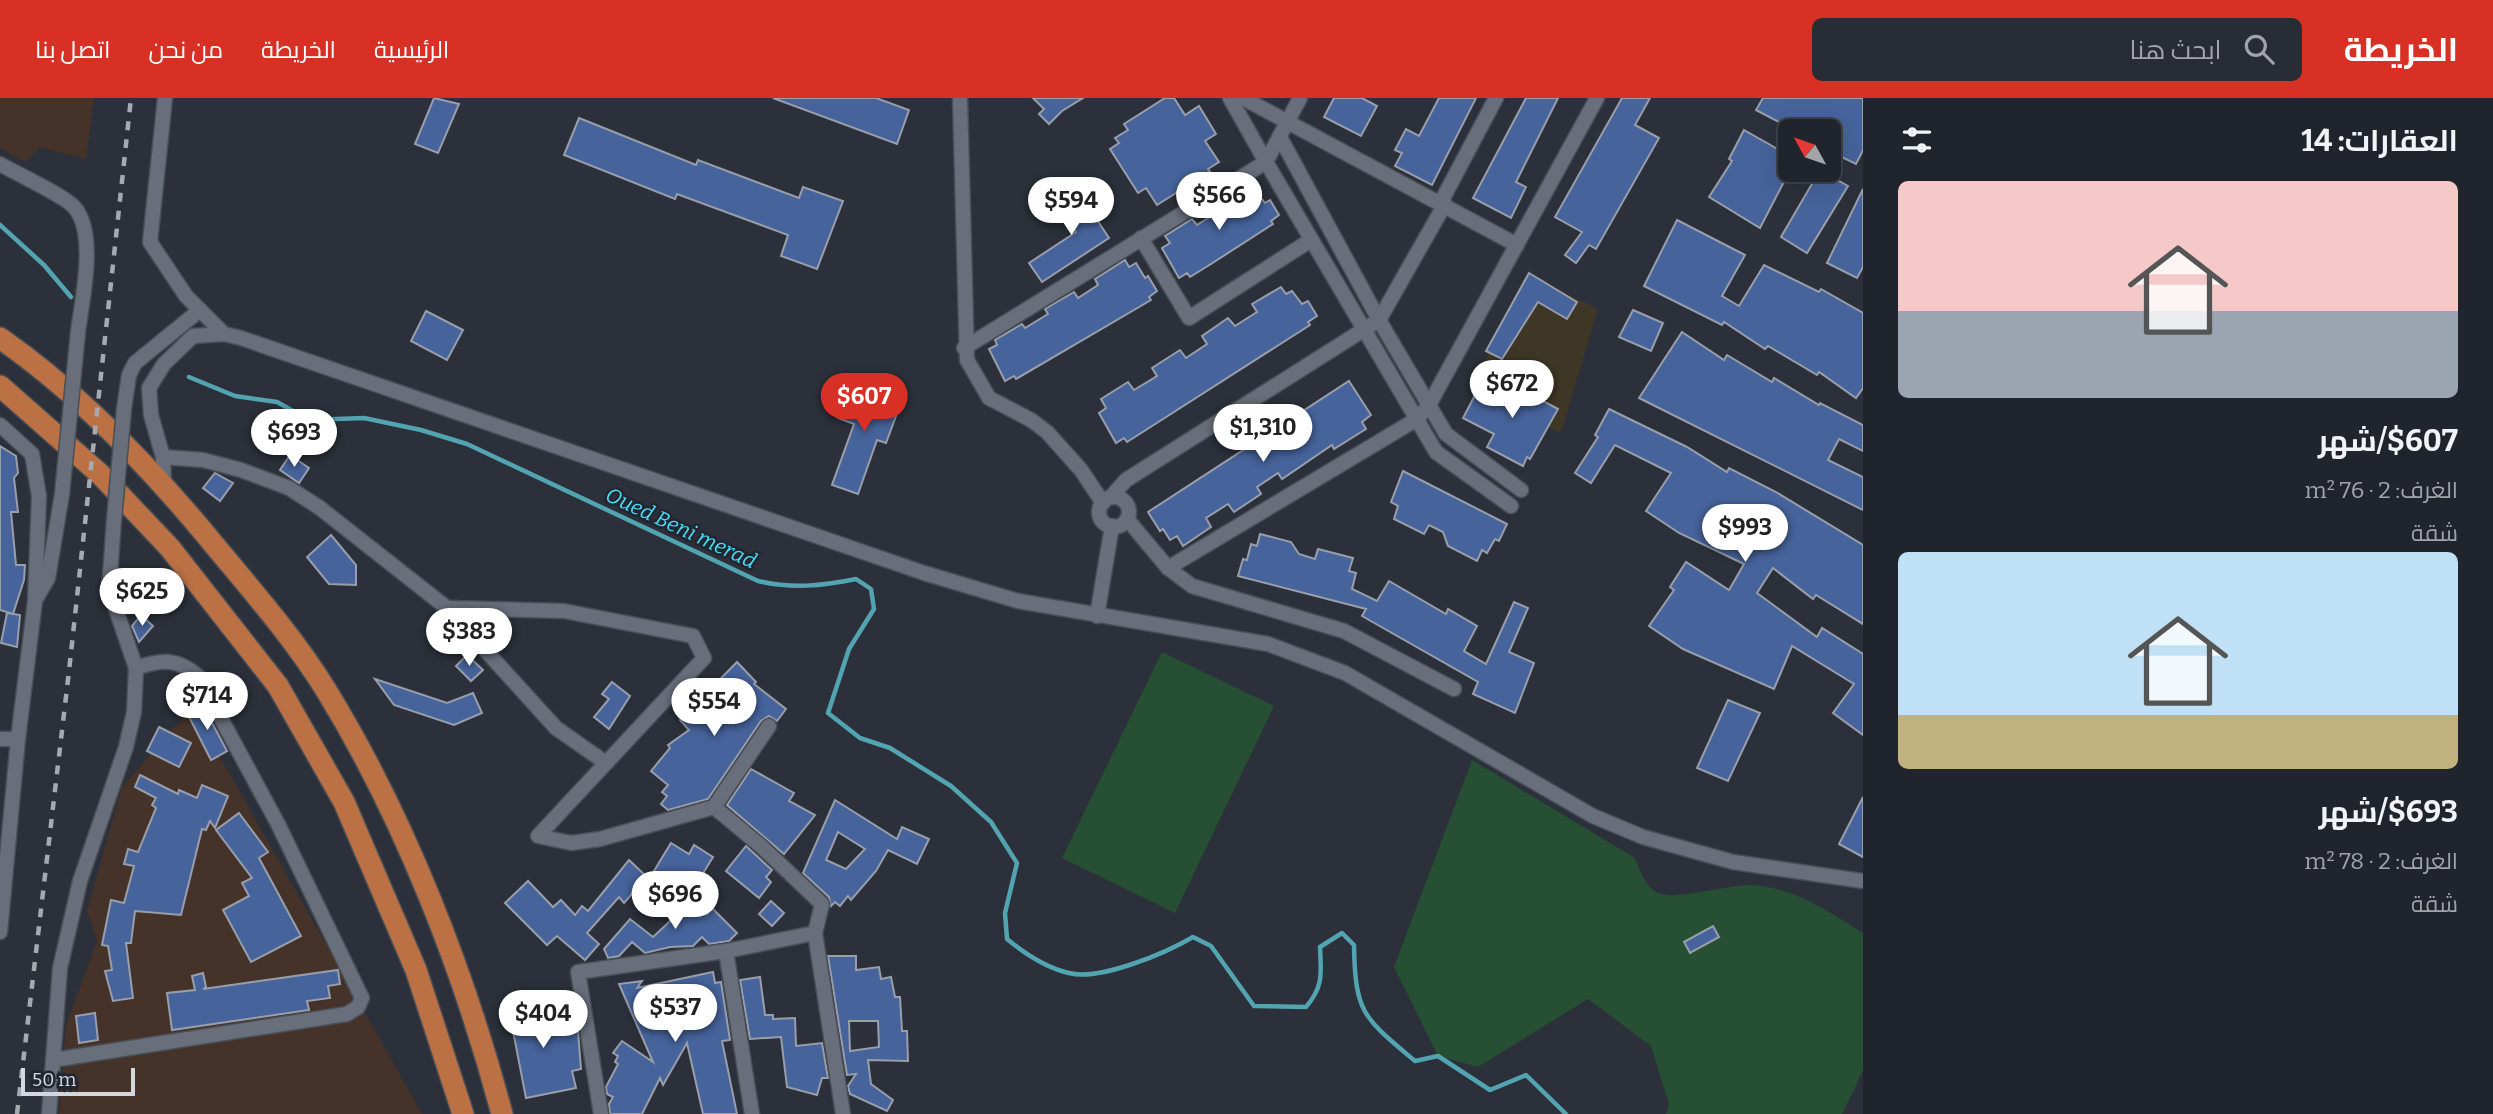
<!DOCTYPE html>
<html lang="ar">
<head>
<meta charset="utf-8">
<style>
  body { margin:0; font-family:Bitter,Cairo,serif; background:#282c34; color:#f1f3f6; direction:rtl; height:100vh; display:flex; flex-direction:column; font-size:26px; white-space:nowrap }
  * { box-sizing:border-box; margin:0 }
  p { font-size:23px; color:#a2a4a9 }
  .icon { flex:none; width:38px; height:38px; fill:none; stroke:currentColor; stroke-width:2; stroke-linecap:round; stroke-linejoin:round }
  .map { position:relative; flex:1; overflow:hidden; direction:ltr }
  .side { display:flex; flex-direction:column; background:#20242c; width:630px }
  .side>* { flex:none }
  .needle { width:46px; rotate:310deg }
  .controls { position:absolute; left:1778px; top:21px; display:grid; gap:14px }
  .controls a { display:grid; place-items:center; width:63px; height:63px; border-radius:10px; background:#20242c; box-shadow:0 7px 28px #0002,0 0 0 2px #3d4148; font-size:35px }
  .scale { position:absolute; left:21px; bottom:18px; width:114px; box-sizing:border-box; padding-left:7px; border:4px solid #d4d8de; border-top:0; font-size:19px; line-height:24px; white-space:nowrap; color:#d4d8de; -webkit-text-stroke:5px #212630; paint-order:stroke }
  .price { position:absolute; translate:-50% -60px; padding:0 16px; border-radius:24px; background:#fff; color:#222; font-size:23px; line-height:46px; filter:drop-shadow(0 2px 4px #0008) }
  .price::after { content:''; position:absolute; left:50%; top:42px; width:21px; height:16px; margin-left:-10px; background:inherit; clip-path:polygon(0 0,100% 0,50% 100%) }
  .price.current { background:#d93025; color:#fff }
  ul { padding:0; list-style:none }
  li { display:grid; align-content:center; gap:14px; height:371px; padding:0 35px }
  li span { display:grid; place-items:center; height:217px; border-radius:10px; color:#555 }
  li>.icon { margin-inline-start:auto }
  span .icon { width:126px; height:126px; fill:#fffc; stroke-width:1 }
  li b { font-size:30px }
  h2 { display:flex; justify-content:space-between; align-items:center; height:84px; padding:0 35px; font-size:30px }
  header { display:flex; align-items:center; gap:42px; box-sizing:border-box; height:98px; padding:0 35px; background:#d93025; color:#fff }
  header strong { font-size:33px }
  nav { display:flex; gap:38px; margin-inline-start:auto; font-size:24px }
  .search { width:490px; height:63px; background:#282c34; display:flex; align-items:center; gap:18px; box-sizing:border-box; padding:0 24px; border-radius:10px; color:#a2a4a9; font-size:26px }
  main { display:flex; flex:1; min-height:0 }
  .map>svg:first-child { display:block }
  .industrial { fill:#45332a }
  .education { fill:#3f3726 }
  .green { fill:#264f33 }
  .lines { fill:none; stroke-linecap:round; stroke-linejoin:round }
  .stream { stroke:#53a4b1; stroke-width:4.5 }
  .building { fill:#46639b; stroke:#989eaa; stroke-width:2; fill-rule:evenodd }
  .minor-casing { stroke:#494e56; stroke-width:17 }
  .trunk-casing { stroke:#494e56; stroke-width:24 }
  .minor { stroke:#686e7a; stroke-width:14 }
  .trunk { stroke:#bc7144; stroke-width:21 }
  .rail { stroke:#a5a9b0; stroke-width:4.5; stroke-dasharray:9 9; stroke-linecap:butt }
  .minor-bridge-casing { stroke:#494e56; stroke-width:17; stroke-linecap:butt }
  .minor-bridge { stroke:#686e7a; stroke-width:14 }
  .labels { text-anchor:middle; stroke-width:5; stroke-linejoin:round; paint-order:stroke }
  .water-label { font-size:21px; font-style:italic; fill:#48ddf5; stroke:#212630 }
</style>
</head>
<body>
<header>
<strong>الخريطة</strong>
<div class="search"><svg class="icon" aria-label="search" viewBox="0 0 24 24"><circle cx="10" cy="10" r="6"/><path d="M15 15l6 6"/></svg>ابحث هنا</div>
<nav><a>الرئيسية</a><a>الخريطة</a><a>من نحن</a><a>اتصل بنا</a></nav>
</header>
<main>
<section class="side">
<h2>العقارات: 14<svg class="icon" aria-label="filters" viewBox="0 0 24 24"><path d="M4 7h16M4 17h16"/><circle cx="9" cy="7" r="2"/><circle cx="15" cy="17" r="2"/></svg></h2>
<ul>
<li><span style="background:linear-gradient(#f6c9c9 60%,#9aa5b1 0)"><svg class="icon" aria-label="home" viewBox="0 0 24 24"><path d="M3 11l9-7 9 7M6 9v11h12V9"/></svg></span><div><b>$607/شهر</b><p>الغرف: 2 · 76 m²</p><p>شقة</p></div></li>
<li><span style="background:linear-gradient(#bfe0f5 75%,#c2b280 0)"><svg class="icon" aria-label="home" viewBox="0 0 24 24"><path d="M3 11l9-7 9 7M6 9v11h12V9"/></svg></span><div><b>$693/شهر</b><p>الغرف: 2 · 78 m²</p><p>شقة</p></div></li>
</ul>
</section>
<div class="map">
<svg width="1863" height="1016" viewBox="0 0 1863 1016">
  <rect width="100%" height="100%" fill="#2b303a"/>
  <g class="industrial">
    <polygon points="0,0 94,0 86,61 39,49 26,64 0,50"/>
    <polygon points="193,608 202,627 422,1016 59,1016 66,928 97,842 87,813 122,689"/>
  </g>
  <polygon class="education" points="1528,177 1598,211 1561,335 1471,290"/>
  <g class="green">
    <polygon points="1162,554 1274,608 1175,815 1062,760"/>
    <path d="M1472,662l163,98c5,12 10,29 23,35 15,8 70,-8 91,-8 43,1 79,26 114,48v138l-21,43h-176l3,-10 -18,-58 -63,-47 -110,68 -40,-11 -44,-89z"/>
  </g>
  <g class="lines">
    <g class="stream">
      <polyline points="0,127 44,167 71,199"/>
      <path d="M189,279l46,19 42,6 32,18 55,-2 57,12 46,14 291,137c34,8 64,5 98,-2l15,10 3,20 -25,40 -21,64 32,25 30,10 61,38 40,36 26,41 -12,50 2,26c17,14 40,29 62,34 31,8 97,-20 124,-36l18,9 43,60 52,1c18,-21 15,-34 14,-60l22,-14 12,12c1,69 10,73 61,116l23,-5 52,34 36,-15 40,39"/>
    </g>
  </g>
  <g class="building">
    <polygon points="434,0 459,6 438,55 415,46"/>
    <polygon points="773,0 876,0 909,12 897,46"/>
    <polygon points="1033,0 1083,0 1062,13 1049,26 1039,16 1044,11"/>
    <polygon points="1165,0 1174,0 1185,17 1199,8 1216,36 1205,43 1219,64 1208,71 1213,78 1195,89 1192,85 1157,107 1146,90 1138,95 1110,51 1119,45 1115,40 1128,32 1124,26"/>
    <polygon points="1334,0 1362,0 1377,8 1361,38 1324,19"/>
    <polygon points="1439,0 1476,0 1432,87 1395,68 1402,55 1395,52 1406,31 1419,38"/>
    <polygon points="1526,0 1558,0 1516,84 1526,89 1511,120 1473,100"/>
    <polygon points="1622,0 1650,0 1635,27 1659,40 1596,151 1589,147 1576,165 1565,157 1582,134 1555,119"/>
    <polygon points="1763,0 1863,0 1863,52 1856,66 1829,53 1829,33 1796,33 1756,12"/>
    <polygon points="579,20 696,67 698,62 799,100 803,89 843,103 817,171 781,158 788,137 677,96 675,101 564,57"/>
    <polygon points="1744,32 1790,58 1790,72 1760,130 1709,99 1732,63 1729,61"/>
    <polygon points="1820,72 1848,88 1807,155 1781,139"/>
    <polygon points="1244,89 1249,95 1254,91 1265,105 1270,102 1279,117 1271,123 1273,126 1211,166 1190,179 1187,175 1179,180 1162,150 1170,145 1165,138 1192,121 1197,127 1219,113 1216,106"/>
    <polygon points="1076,90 1109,140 1042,184 1029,165 1076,134 1056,103"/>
    <polygon points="1863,91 1863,169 1857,180 1827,165"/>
    <polygon points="1677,122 1745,157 1722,198 1739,208 1764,167 1819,194 1821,191 1863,215 1863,290 1856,300 1819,274 1817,277 1768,248 1765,251 1724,224 1722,227 1644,188"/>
    <polygon points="1125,162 1129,169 1136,165 1145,180 1148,178 1157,193 1149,199 1151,202 1016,281 1014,278 1005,283 989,251 997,247 995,242 1022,226 1025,230 1048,216 1045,211 1074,194 1078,200 1098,187 1095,181"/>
    <polygon points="1529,175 1577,204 1567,221 1538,204 1502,261 1486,253"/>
    <polygon points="1281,189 1286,196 1292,193 1302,206 1308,203 1317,218 1308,224 1310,227 1149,330 1127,344 1124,340 1116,345 1099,315 1106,310 1101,301 1128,284 1134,292 1157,278 1152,270 1180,252 1186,260 1207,246 1202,238 1228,220 1235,228 1257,214 1252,206"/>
    <polygon points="1633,212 1663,225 1651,253 1619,239"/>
    <polygon points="426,213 463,232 447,262 411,243"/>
    <polygon points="1682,234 1724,262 1727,257 1772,284 1774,280 1819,307 1820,305 1863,327 1863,353 1839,341 1828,362 1863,379 1863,412 1639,300"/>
    <polygon points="1497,278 1558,311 1530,361 1527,359 1523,368 1487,349 1494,336 1463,320 1475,297 1484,302"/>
    <polygon points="1349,283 1371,317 1362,324 1366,331 1334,351 1332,347 1282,381 1278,375 1257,389 1261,396 1234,414 1228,406 1206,420 1211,429 1183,448 1177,438 1170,442 1163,431 1160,433 1148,414"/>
    <polygon points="851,286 902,302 886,345 877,342 858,396 832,387 854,326 838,320"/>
    <polygon points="1609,311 1687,349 1727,374 1729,370 1776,394 1863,447 1863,526 1816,497 1813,501 1773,470 1757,495 1817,539 1822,530 1863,556 1863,637 1833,615 1854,586 1792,548 1774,591 1683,551 1649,528 1674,492 1670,489 1686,464 1729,492 1744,466 1679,435 1646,413 1671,375 1615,347 1591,385 1575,375 1598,339 1595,337"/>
    <polygon points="0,348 16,358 18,375 14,380 18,414 11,414 16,467 25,467 24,482 13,516 0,512"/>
    <polygon points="290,357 309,370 299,385 280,372"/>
    <polygon points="1403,373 1507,426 1499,443 1495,441 1487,455 1482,452 1477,463 1448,448 1443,434 1429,427 1424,436 1394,421 1398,408 1391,404"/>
    <polygon points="215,375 233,385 220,403 203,390"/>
    <polygon points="1260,436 1291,444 1299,456 1315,461 1318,451 1353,460 1349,473 1356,475 1352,491 1377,503 1389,483 1446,516 1448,511 1477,528 1464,553 1486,566 1514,504 1528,510 1509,554 1534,565 1515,615 1473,596 1478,584 1362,518 1366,511 1238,478 1243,461 1247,462 1251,446 1257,448"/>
    <polygon points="331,437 356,467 356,487 329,486 307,459"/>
    <polygon points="7,515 20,517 17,549 1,545"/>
    <polygon points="141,517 153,528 139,544 132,528"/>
    <polygon points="467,557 483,572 471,583 456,568"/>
    <polygon points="737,564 756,584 754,586 786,611 777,623 769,618 761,623 708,701 668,712 661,706 667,698 662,694 668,687 651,673 670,650 668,647 689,632 680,622"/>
    <polygon points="375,581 447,605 473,595 482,615 454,627 394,607"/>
    <polygon points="612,584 630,598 609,631 594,619 609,601 602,596"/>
    <polygon points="1728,602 1760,615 1728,683 1697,670"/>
    <polygon points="202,606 227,653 211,662 187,615"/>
    <polygon points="159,629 191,645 179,669 147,653"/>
    <polygon points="751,671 794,695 789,703 815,717 784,756 727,707"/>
    <polygon points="140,677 178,696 179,692 197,700 202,687 228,698 215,730 210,723 206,732 202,731 181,817 135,813 131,845 126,845 133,900 113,903 105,873 112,872 108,848 102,847 111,802 124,805 134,768 124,766 128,751 138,754 156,710 152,707 156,700 135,689"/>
    <polygon points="1863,699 1863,759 1839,746"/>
    <path d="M835,702l62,39 5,-12 27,12 -12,25 -29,-14 -12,21 -25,29 -3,-4 -8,10 -5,-4 -4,4 -2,-9 -26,-24zM838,734l27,17 -19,20 -20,-9z"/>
    <polygon points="239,715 268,754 259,760 301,838 251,864 223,812 249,798 242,785 252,780 216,732"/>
    <polygon points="671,745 689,756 694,747 713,759 691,795 654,773"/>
    <polygon points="746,748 772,772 766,779 771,784 759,800 726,773"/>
    <polygon points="629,762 647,779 624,805 619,799 587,835 599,846 585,862 557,838 547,847 505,805 528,783 553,809 561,802 575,817 582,808 588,813"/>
    <polygon points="681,792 707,816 712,810 737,835 729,843 709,846 702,839 693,848 670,849 645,855 632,844 619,858 608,860 604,851 630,821 653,839 683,811 672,801"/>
    <polygon points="771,803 784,815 772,828 759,816"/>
    <polygon points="1713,828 1719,839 1690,855 1684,844"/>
    <path d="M828,858h28v14l23,-3 2,12 10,-2 4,20h5l2,34h5l1,30 -40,-1 3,24 22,16 -6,11 -37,-17 -2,-8 8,-12 -9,1zM849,923h29l1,26 -29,4z"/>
    <polygon points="338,872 340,886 328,888 330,900 307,903 309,912 172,932 167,895 195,892 192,878 203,875 206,889 203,891"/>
    <polygon points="713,874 715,885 721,884 730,942 722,943 737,1016 703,1016 687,945 663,987 660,980 642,1016 610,1016 609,1006 613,999 607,996 606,989 618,966 615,964 618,958 613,955 622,943 653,964 619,886 642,883 637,890"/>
    <polygon points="760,879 765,917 773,917 773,921 795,920 796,948 822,945 828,980 822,980 817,997 787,989 781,939 750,941 740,882"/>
    <polygon points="545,900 549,923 555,922 558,937 578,933 581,971 572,973 576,990 526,1000 508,907"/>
    <polygon points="95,915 98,942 79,945 76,918"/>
  </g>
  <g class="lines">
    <g class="minor-casing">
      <g id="minor">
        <polyline points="165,0 150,144 186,198 224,236"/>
        <polyline points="960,0 967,262 989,300 1031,322 1047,334 1081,372 1103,405"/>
        <polyline points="1243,0 1517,147"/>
        <polyline points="1300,0 1266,64 1436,354 1511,408"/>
        <polyline points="1280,39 1379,222 1446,336 1521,392"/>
        <path d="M0,66c15,9 67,33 75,44 22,27 7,92 3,124"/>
        <polyline points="1441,104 1496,0"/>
        <polyline points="1141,140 1189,220 1311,142"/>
        <polyline points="964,250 1266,64 1230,0"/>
        <polyline points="124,311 129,277 135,265 200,212"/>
        <polyline points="0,327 32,356 39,398 35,503 18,641 0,834"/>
        <polyline points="163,359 203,362 241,372 289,390 320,410 447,510 556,630 606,665"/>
        <polyline points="164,387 163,359 151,317 149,290 164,266 193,238 224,236 241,240 924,475 1018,503 1268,546 1345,575 1593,718 1643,739 1733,764 1863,783"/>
        <polyline points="1111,399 1126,382 1379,222 1445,106"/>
        <circle cx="1114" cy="414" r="15"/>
        <polyline points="1127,421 1168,470 1192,488 1344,533 1454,591"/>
        <polyline points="1168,470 1417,321 1429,307 1597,0"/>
        <polyline points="37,499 48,480 62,396"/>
        <polyline points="447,510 564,513 693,538 704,560 538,738 571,745 600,741 714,709 769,628"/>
        <polyline points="1097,518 1112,428"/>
        <polyline points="0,641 18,641"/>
        <polyline points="714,709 761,748 822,806 815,835 843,1016"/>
        <polyline points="726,853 752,1016"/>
        <path d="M53,962l294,-46 11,-7 4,-9 -84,-174 -80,-148c-21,-18 -36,-17 -62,-8"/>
        <polyline points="49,1016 60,870 80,783 126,649 134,614 136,570 109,491 114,422"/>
        <polyline points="601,1016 578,874 726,853 815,835"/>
      </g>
    </g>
    <g class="trunk-casing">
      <g id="trunk">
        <path d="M0,240c76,53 147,126 206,197 41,50 86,100 120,155 78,127 138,281 176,424"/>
        <polyline points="0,288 100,376 170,450 278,588 344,704 416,872 463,1016"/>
      </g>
    </g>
    <use href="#minor" class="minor"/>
    <use href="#trunk" class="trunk"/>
    <polyline class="rail" points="17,1016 69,573 131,0"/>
    <g class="minor-bridge-casing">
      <g id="minor-bridge">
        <polyline points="62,396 78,234"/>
        <polyline points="114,422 124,311"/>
      </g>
    </g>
    <use href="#minor-bridge" class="minor-bridge"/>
  </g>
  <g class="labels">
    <g class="water-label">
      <text transform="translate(681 430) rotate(25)" y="7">Oued Beni merad</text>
    </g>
  </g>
</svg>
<div class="controls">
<a><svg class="needle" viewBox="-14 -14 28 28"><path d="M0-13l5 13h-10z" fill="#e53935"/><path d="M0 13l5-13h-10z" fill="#a2a4a9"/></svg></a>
</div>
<div class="scale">50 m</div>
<b class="price" style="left:1219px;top:134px">$566</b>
<b class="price" style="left:1071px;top:139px">$594</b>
<b class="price" style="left:1512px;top:322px">$672</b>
<b class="price current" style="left:864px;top:335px">$607</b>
<b class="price" style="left:1263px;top:366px">$1,310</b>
<b class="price" style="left:294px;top:371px">$693</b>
<b class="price" style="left:1745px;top:466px">$993</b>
<b class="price" style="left:142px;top:530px">$625</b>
<b class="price" style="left:469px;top:570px">$383</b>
<b class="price" style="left:207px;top:634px">$714</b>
<b class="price" style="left:714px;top:640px">$554</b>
<b class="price" style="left:675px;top:833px">$696</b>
<b class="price" style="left:675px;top:946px">$537</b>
<b class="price" style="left:543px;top:952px">$404</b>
</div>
</main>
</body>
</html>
